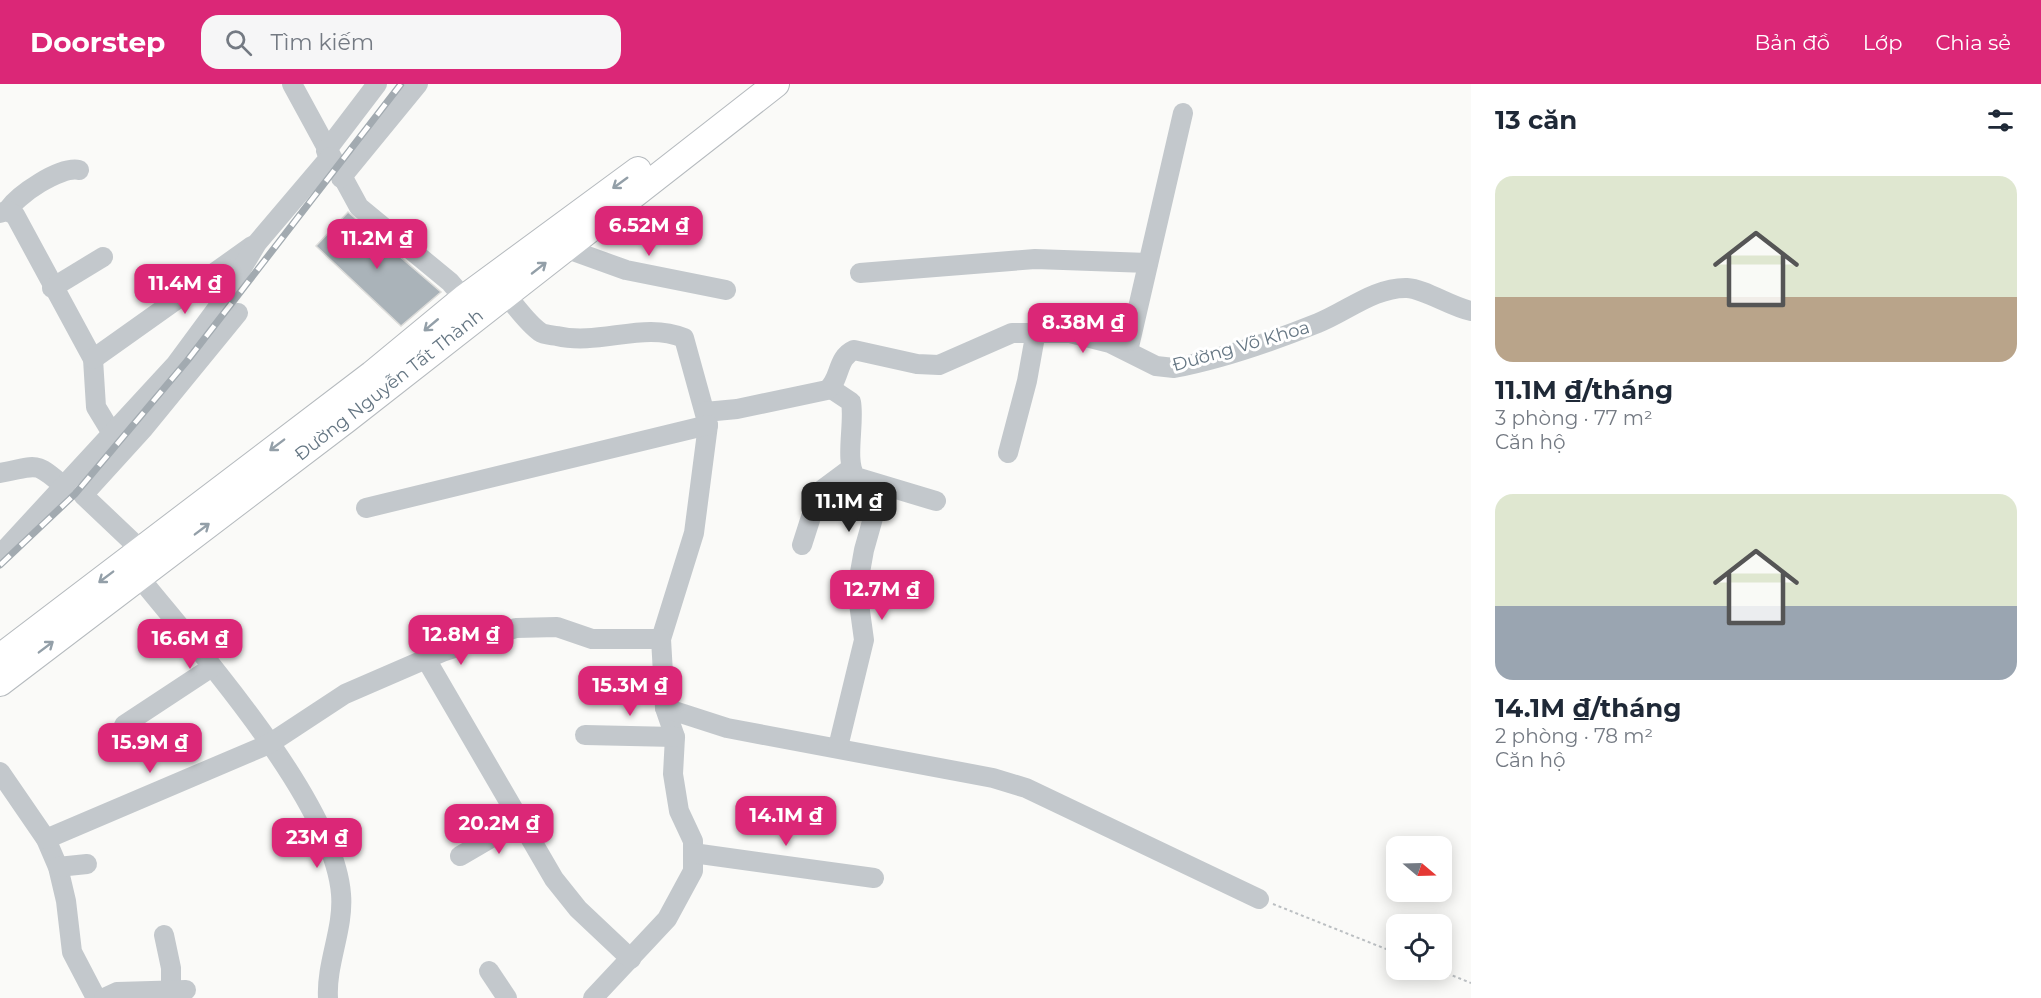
<!DOCTYPE html>
<html lang="vi">
<head>
<meta charset="utf-8">
<style>
  body { margin:0; font-family:Montserrat,sans-serif; background:#f6f6f7; color:#1f2937; height:100vh; display:flex; flex-direction:column; font-size:22px; white-space:nowrap }
  * { box-sizing:border-box; margin:0 }
  p { font-size:20px; color:#747a83 }
  .icon { flex:none; width:33px; height:33px; fill:none; stroke:currentColor; stroke-width:2; stroke-linecap:round; stroke-linejoin:round }
  .map { position:relative; flex:1; overflow:hidden }
  .sheet { display:flex; flex-direction:column; background:#fff; width:570px }
  .sheet>* { flex:none }
  .needle { width:39px; rotate:109deg }
  .fabs { position:absolute; left:1386px; top:752px; display:grid; gap:12px }
  .fabs a { display:grid; place-items:center; width:66px; height:66px; border-radius:12px; background:#fff; box-shadow:0 3px 15px #0003; font-size:30px }
  .price { position:absolute; translate:-50% -51px; padding:0 14px; border-radius:12px; background:#db2777; color:#fff; font-size:20px; line-height:39px; filter:drop-shadow(0 2px 3px #0008) }
  .price::after { content:''; position:absolute; left:50%; top:36px; width:18px; height:14px; margin-left:-9px; background:inherit; clip-path:polygon(0 0,100% 0,50% 100%) }
  .price.current { background:#222; color:#fff }
  ul { padding:0; list-style:none }
  li { display:grid; align-content:center; gap:12px; height:318px; padding:0 24px }
  li span { display:grid; place-items:center; height:186px; border-radius:18px; color:#555 }
  li>.icon { margin-inline-start:auto }
  span .icon { width:108px; height:108px; fill:#fffc; stroke-width:1 }
  li b { font-size:26px }
  h2 { display:flex; justify-content:space-between; align-items:center; height:72px; padding:0 24px; font-size:26px }
  header { display:flex; align-items:center; gap:36px; box-sizing:border-box; height:84px; padding:0 30px; background:#db2777; color:#fff }
  header strong { font-size:28px }
  nav { display:flex; gap:33px; margin-inline-start:auto; font-size:21px }
  .search { width:420px; height:54px; background:#f6f6f7; display:flex; align-items:center; gap:15px; box-sizing:border-box; padding:0 21px; border-radius:18px; color:#747a83; font-size:22px }
  main { display:flex; flex:1; min-height:0 }
  .map>svg:first-child { display:block }
  .building { fill:#aab3b9; stroke:#dcdcda; stroke-width:1.5 }
  .lines { fill:none; stroke-linecap:round; stroke-linejoin:round }
  .major-casing { stroke:#b5babe; stroke-width:28 }
  .path { stroke:#bbbfc2; stroke-width:2; stroke-dasharray:3 3; stroke-linecap:butt }
  .minor { stroke:#c3c8cc; stroke-width:20 }
  .major { stroke:#fff; stroke-width:26 }
  .rail-casing { stroke:#a2aab0; stroke-width:7 }
  .rail { stroke:#fff; stroke-width:4.5; stroke-dasharray:14; stroke-linecap:butt }
  .oneway { stroke:#939fa8 }
  .labels { text-anchor:middle; stroke-width:6; stroke-linejoin:round; paint-order:stroke }
  .street-label { font-size:18px; fill:#657683; stroke:#fff }
</style>
</head>
<body>
<header>
<strong>Doorstep</strong>
<div class="search"><svg class="icon" aria-label="search" viewBox="0 0 24 24"><circle cx="10" cy="10" r="6"/><path d="M15 15l6 6"/></svg>Tìm kiếm</div>
<nav><a>Bản đồ</a><a>Lớp</a><a>Chia sẻ</a></nav>
</header>
<main>
<div class="map">
<svg width="1471" height="914" viewBox="0 0 1471 914">
  <rect width="100%" height="100%" fill="#fafaf8"/>
  <polygon class="building" points="348,128 441,208 401,242 316,162"/>
  <g class="lines">
    <g class="major-casing">
      <g id="major">
        <polyline points="0,573 372,290 464,214 638,86"/>
        <polyline points="0,599 346,336 776,0"/>
      </g>
    </g>
    <g class="path">
      <polyline points="1273,820 1396,869"/>
      <polyline points="1436,885 1471,899"/>
    </g>
    <g class="minor">
      <polyline points="292,0 359,123 450,198 473,225"/>
      <polyline points="326,67 377,0"/>
      <polyline points="341,94 418,0"/>
      <path d="M7,127c10,-16 53,-45 72,-41"/>
      <polyline points="0,129 7,127 15,131 93,275 96,323 113,351"/>
      <polyline points="565,164 626,186 726,206"/>
      <polyline points="860,189 1035,175 1148,179"/>
      <polyline points="52,204 103,173"/>
      <path d="M505,210c11,12 22,29 35,38 4,3 12,3 17,4 43,10 87,-15 127,2l24,87 -14,108 -33,106 4,69 10,29 -2,37 6,37 14,30v30l-26,48 -74,79"/>
      <polyline points="1128,267 1183,29"/>
      <polyline points="93,275 252,162"/>
      <path d="M830,304l21,14c4,21 -7,61 5,75l80,24"/>
      <path d="M705,328l32,-3 90,-19c14,-10 9,-32 27,-40l63,14 22,1 73,-32h58l40,10 46,23 18,2c48,-9 99,-27 144,-45 28,-11 57,-36 89,-35 18,1 44,19 64,23"/>
      <polyline points="1008,369 1027,297 1036,247"/>
      <path d="M0,389c39,-7 33,-13 65,14"/>
      <polyline points="366,424 708,341"/>
      <polyline points="802,461 819,408 850,385"/>
      <polyline points="141,466 83,411 144,344 238,229"/>
      <polyline points="0,471 176,280 221,219 257,159 330,73"/>
      <path d="M139,493c59,73 195,225 202,317 3,35 -15,69 -13,104"/>
      <polyline points="426,575 554,795 578,825 631,875"/>
      <polyline points="665,624 727,644 993,694 1026,704 1259,815"/>
      <polyline points="124,641 212,583"/>
      <polyline points="585,651 675,653"/>
      <polyline points="838,663 864,556 857,505 864,466 882,402"/>
      <polyline points="0,688 46,755 58,783 66,817 72,868 96,914"/>
      <polyline points="46,755 269,660 345,610 442,568 516,544 557,543 592,555 661,555"/>
      <polyline points="693,769 874,794"/>
      <polyline points="460,772 520,737"/>
      <polyline points="58,783 87,780"/>
      <polyline points="164,851 171,884 171,905"/>
      <polyline points="489,887 507,914"/>
      <polyline points="104,914 117,908 186,906"/>
    </g>
    <use href="#major" class="major"/>
    <g class="rail-casing">
      <polyline id="rail" points="0,481 75,410 187,277 401,0"/>
    </g>
    <use href="#rail" class="rail"/>
  </g>
  <defs><path id="oneway-shaft" d="M-6 0H5M1.5-3L5.5 0L1.5 3" fill="none" stroke-width="1.6" stroke-linecap="round" stroke-linejoin="round" transform="scale(1.5)"/></defs>
  <g class="oneway">
    <use href="#oneway-shaft" transform="translate(620 99) rotate(144)"/>
    <use href="#oneway-shaft" transform="translate(539 184) rotate(-38)"/>
    <use href="#oneway-shaft" transform="translate(431 241) rotate(140)"/>
    <use href="#oneway-shaft" transform="translate(277 361) rotate(143)"/>
    <use href="#oneway-shaft" transform="translate(202 445) rotate(-37)"/>
    <use href="#oneway-shaft" transform="translate(106 493) rotate(143)"/>
    <use href="#oneway-shaft" transform="translate(46 563) rotate(-37)"/>
  </g>
  <g class="labels">
    <g class="street-label">
      <text transform="translate(1241 262) rotate(-16)" y="6">Đường Võ Khoa</text>
      <text transform="translate(389 301) rotate(-38)" y="6">Đường Nguyễn Tất Thành</text>
    </g>
  </g>
</svg>
<div class="fabs">
<a><svg class="needle" viewBox="-14 -14 28 28"><path d="M0-13l5 13h-10z" fill="#e53935"/><path d="M0 13l5-13h-10z" fill="#747a83"/></svg></a>
<a><svg class="icon" aria-label="locate" viewBox="0 0 24 24"><circle cx="12" cy="12" r="6"/><path d="M12 2v4M12 18v4M2 12h4M18 12h4"/></svg></a>
</div>
<b class="price" style="left:649px;top:173px">6.52M ₫</b>
<b class="price" style="left:377px;top:186px">11.2M ₫</b>
<b class="price" style="left:185px;top:231px">11.4M ₫</b>
<b class="price" style="left:1083px;top:270px">8.38M ₫</b>
<b class="price current" style="left:849px;top:449px">11.1M ₫</b>
<b class="price" style="left:882px;top:537px">12.7M ₫</b>
<b class="price" style="left:461px;top:582px">12.8M ₫</b>
<b class="price" style="left:190px;top:586px">16.6M ₫</b>
<b class="price" style="left:630px;top:633px">15.3M ₫</b>
<b class="price" style="left:150px;top:690px">15.9M ₫</b>
<b class="price" style="left:786px;top:763px">14.1M ₫</b>
<b class="price" style="left:499px;top:771px">20.2M ₫</b>
<b class="price" style="left:317px;top:785px">23M ₫</b>
</div>
<section class="sheet">
<h2>13 căn<svg class="icon" aria-label="filters" viewBox="0 0 24 24"><path d="M4 7h16M4 17h16"/><circle cx="9" cy="7" r="2"/><circle cx="15" cy="17" r="2"/></svg></h2>
<ul>
<li><span style="background:linear-gradient(#dfe7d0 65%,#b9a48a 0)"><svg class="icon" aria-label="home" viewBox="0 0 24 24"><path d="M3 11l9-7 9 7M6 9v11h12V9"/></svg></span><div><b>11.1M ₫/tháng</b><p>3 phòng · 77 m²</p><p>Căn hộ</p></div></li>
<li><span style="background:linear-gradient(#dfe7d0 60%,#9aa5b1 0)"><svg class="icon" aria-label="home" viewBox="0 0 24 24"><path d="M3 11l9-7 9 7M6 9v11h12V9"/></svg></span><div><b>14.1M ₫/tháng</b><p>2 phòng · 78 m²</p><p>Căn hộ</p></div></li>
</ul>
</section>
</main>
</body>
</html>
